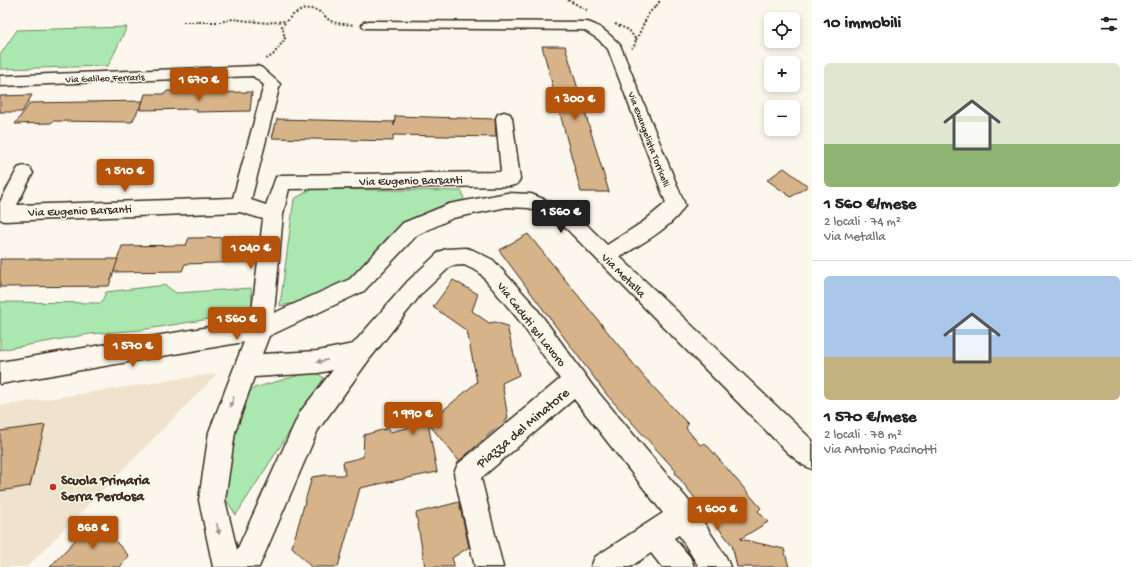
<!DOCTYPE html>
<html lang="it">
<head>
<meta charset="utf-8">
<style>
  body { margin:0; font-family:"Gochi Hand",sans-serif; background:#f6f6f6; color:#222; height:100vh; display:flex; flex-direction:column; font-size:15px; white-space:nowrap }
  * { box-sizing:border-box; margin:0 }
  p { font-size:13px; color:#767676 }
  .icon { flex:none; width:22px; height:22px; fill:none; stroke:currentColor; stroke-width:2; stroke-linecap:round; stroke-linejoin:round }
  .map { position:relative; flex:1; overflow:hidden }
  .details { display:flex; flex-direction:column; background:#fff; width:320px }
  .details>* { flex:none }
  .tools { position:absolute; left:764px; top:12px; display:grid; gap:8px }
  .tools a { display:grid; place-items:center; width:36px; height:36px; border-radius:6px; background:#fff; box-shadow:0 2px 6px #0003; font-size:20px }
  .price { position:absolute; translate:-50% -34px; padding:0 9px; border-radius:4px; background:#b45309; color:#fff; font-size:13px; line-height:26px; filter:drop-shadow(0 1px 2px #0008) }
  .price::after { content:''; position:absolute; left:50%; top:24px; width:12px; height:9px; margin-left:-6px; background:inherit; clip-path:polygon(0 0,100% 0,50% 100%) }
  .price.active { background:#222; color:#fff }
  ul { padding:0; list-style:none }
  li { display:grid; align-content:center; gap:8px; height:212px; padding:0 12px }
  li+li { border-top:1px solid #e0e0e0 }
  li span { display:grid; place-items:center; height:124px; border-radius:6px; color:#555 }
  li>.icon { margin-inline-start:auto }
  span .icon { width:72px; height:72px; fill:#fffc; stroke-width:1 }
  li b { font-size:17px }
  h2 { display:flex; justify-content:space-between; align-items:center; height:48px; padding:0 12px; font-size:17px }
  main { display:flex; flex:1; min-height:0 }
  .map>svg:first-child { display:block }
  .built { fill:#f0e3ce }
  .green { fill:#aae8b0; stroke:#728967 }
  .building { fill:#d7b389; stroke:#3b2a1e }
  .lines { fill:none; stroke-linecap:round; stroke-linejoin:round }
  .minor-casing { stroke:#3b2a1e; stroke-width:3 }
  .path { stroke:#3b2a1e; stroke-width:2; stroke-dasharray:2 2; stroke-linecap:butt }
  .minor { fill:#fbf7ec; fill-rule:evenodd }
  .oneway { fill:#9b9085 }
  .poi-dot { fill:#c8321e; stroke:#fbf7ec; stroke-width:1.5 }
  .labels { text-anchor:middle; stroke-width:3; stroke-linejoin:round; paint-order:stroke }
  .far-street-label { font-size:10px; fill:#3b2a1e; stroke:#fbf7ec }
  .street-label { font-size:12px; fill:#3b2a1e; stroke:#fbf7ec }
  .near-street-label { font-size:14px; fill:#3b2a1e; stroke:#fbf7ec }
  .near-poi-label { font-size:14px; font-weight:bold; fill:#3b2a1e; stroke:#fbf7ec; text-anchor:start }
</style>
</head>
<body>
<main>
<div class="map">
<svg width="812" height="567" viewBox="0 0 812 567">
  <rect width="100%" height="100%" fill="#fbf7ec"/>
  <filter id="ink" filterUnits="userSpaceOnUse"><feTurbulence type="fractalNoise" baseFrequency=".025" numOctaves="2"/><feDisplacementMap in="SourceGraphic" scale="8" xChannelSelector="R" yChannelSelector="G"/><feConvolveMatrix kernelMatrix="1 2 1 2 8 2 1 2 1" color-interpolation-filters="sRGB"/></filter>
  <g filter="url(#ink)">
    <polygon class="built" points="218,373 27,567 0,567 0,406"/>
    <g class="green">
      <polygon points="127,27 108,66 0,69 0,55 17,30"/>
      <polygon points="312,189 462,191 464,200 424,215 387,238 374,255 351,280 314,299 280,306 294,199"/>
      <polygon points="165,285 176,293 251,288 253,312 141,330 90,334 0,350 0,302 101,303 106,292"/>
      <polygon points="314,371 324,378 236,515 219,489 235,406 254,388"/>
    </g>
    <g class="building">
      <polygon points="542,46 565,46 609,192 581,192"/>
      <polygon points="167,91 184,91 183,93 252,92 250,111 196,112 197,109 140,110 145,94 165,94"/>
      <polygon points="32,95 22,112 0,112 0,96"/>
      <polygon points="143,101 132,122 53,121 51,123 15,124 30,103"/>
      <polygon points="395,116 495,119 496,137 393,135 393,141 272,138 277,119 394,122 394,126"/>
      <polygon points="784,168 808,186 791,197 767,180"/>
      <polygon points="528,234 645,378 688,424 686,428 700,445 705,443 761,508 758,511 768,522 740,539 784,549 789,567 737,567 732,545 675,473 676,471 607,395 499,250"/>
      <polygon points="253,237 248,262 185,264 182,271 113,272 122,246 186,245 189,238"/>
      <polygon points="0,259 118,259 109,286 0,287"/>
      <polygon points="453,280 478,294 472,311 489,323 495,322 507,326 519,375 502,383 508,418 459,461 428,423 437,472 360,488 338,567 311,567 292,547 312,477 326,475 345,475 343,462 363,457 364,435 389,428 390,432 428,423 477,382 467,331 433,307"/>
      <polygon points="45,425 30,486 0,491 0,431"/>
      <polygon points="459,502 469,547 452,558 455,567 425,567 416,513"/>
      <polygon points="95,519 129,556 120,567 50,567"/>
    </g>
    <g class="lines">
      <g class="minor-casing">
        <path id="minor" d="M369,21l218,1c13,3 24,14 33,23l65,160c-10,21 -46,40 -65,52l192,183v29l-9,-4 -16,-13 -228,-231 -30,-13 -22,-1 -54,11 -36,17 -53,56 -95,45 -7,18 56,-3 35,-7 55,-63 31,-29 7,-3 20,-1 7,2 20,10 41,45 58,80 101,121 33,51 4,10h-31l-20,-32 -5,3 16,19 4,10h-32l-11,-14 -21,14h-39l4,-10 68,-44 -89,-114 -93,79 22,89h-28l-21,-94 4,-9 102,-85 -42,-60 -39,-47 -15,-7 -13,1 -29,27 -54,68 -50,69 -59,137h-46l-14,-67 10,-68 35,-90 -244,42v-22l251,-42 12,-101 -23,-7 -236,9 -4,-2v-17l18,-34 6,-2 6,2 3,5 -16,32 216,-7 31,-113 -11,-9 -253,10v-10l257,-10 5,2 18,16 -29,116 15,5 10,-28 6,-2 219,-3 -5,-54 2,-4 6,-2 6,2 2,4 8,61 -3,5 -6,2 -222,3 -6,25 -9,99 76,-34 53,-56 46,-19 58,-11 24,1 42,17 34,34 36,-23 23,-19 -58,-154 -10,-10 -14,-9 -220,-2 -2,-3 2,-3zM333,370l-33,42 -63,138 -12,-50 10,-68 19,-55 64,-4z"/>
      </g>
      <g class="path">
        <polyline points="568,0 587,10"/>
        <polyline points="183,22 220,22 233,19 266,23 286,21"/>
        <polyline points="615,24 629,30 636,40 634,47 632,48"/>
        <polyline points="636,40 649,13 659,3 659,0"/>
        <path d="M266,59l7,-4 12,-16 -3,-13c9,-11 23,-23 38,-14 4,2 6,6 9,8 6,4 18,4 25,5"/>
      </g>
      <use href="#minor" class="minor"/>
    </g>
    <defs><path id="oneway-solid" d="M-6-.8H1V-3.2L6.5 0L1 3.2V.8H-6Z"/></defs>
    <g class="oneway">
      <use href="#oneway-solid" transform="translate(322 361) rotate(169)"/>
      <use href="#oneway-solid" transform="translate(232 402) rotate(110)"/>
      <use href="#oneway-solid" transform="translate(218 529) rotate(77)"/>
    </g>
  </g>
  <circle class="poi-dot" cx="53" cy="487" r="4"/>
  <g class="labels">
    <g class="far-street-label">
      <text transform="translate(105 77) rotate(-2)" y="4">Via Galileo Ferraris</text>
      <text transform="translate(650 139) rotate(69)" y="4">Via Evangelista Torricelli</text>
    </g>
    <g class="street-label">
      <text transform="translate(411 180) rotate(-1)" y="4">Via Eugenio Barsanti</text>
      <text transform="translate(80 210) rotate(-2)" y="4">Via Eugenio Barsanti</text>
      <text transform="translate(624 275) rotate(45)" y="4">Via Metalla</text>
      <text transform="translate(532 324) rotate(52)" y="4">Via Caduti sul Lavoro</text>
    </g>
    <g class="near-street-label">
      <text transform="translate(522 427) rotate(-40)" y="5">Piazza del Minatore</text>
    </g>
    <g class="near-poi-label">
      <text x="61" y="484">Scuola Primaria<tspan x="61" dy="16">Serra Perdosa</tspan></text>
    </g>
  </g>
</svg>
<div class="tools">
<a><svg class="icon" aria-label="locate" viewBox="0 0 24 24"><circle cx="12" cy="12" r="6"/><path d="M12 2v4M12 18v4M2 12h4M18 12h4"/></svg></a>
<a>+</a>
<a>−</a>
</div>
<b class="price" style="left:199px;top:102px">1 670 €</b>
<b class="price" style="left:575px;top:121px">1 300 €</b>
<b class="price" style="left:125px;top:193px">1 510 €</b>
<b class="price active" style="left:561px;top:234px">1 560 €</b>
<b class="price" style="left:251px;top:270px">1 040 €</b>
<b class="price" style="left:237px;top:341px">1 560 €</b>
<b class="price" style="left:133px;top:368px">1 570 €</b>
<b class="price" style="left:413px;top:436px">1 990 €</b>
<b class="price" style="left:717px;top:531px">1 600 €</b>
<b class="price" style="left:93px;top:550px">868 €</b>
</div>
<section class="details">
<h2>10 immobili<svg class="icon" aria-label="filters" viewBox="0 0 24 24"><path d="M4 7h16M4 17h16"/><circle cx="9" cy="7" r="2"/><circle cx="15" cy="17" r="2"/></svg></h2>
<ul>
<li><span style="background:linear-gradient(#dfe7d0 65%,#8fb573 0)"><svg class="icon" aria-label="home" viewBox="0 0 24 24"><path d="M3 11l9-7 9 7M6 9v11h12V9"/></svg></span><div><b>1 560 €/mese</b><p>2 locali · 74 m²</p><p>Via Metalla</p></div></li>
<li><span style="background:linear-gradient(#a9c7e8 65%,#c2b280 0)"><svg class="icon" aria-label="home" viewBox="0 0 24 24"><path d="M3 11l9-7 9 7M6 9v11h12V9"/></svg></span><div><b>1 570 €/mese</b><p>2 locali · 78 m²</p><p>Via Antonio Pacinotti</p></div></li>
</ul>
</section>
</main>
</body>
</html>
